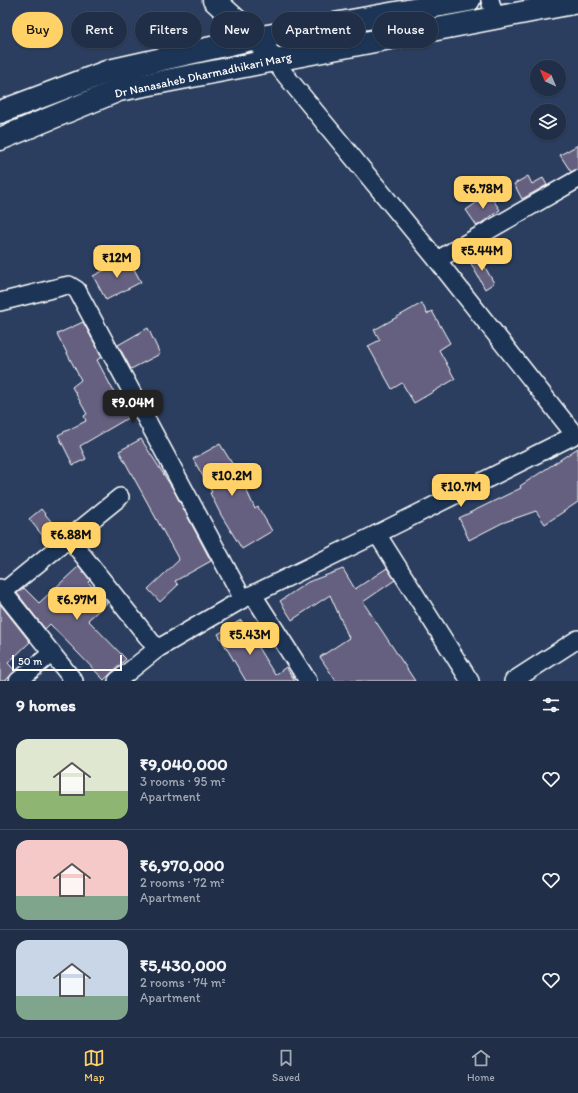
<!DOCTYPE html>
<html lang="en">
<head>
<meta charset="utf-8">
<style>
  body { margin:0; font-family:Itim,sans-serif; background:#28364e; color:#f1f3f6; height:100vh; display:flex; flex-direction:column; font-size:15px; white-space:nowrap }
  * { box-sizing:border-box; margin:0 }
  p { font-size:13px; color:#a2a8b4 }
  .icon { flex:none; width:22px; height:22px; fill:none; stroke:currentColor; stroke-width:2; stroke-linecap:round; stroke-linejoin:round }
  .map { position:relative; height:681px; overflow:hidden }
  .sheet { display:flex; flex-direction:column; background:#202e47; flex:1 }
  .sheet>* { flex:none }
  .guide { position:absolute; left:12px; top:12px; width:554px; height:36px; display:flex; gap:8px }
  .needle { width:26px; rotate:316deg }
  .fabs { position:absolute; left:530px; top:60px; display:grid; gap:8px }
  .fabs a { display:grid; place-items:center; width:36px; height:36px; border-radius:50%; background:#202e47; box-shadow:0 1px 3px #0004,0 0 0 1px #3d4a60; font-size:20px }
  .scale { position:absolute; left:12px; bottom:10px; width:110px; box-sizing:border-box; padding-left:4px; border:2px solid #fff; border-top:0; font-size:11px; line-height:14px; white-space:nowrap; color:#fff; -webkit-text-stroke:3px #1d3557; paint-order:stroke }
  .price { position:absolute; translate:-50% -34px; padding:0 9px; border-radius:8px; background:#ffd166; color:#111; font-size:13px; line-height:26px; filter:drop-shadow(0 1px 2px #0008) }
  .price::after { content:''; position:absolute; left:50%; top:24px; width:12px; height:9px; margin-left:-6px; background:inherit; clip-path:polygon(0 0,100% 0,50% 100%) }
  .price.on { background:#222; color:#fff }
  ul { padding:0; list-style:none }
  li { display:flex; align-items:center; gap:12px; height:100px; padding:0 16px }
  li+li { border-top:1px solid #3d4a60 }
  li span { display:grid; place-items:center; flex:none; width:112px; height:80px; border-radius:12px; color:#555 }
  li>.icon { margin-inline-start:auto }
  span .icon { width:48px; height:48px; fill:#fffc; stroke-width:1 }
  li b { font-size:17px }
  h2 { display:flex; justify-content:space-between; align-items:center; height:48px; padding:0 16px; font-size:17px }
  .pill { padding:0 14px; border-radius:18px; background:#202e47; box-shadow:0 1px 3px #0004,0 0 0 1px #3d4a60; font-size:14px; line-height:36px }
  .pill.on { background:#ffd166; color:#111 }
  .menu { display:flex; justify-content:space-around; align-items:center; height:56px; border-top:1px solid #3d4a60; background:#202e47; font-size:11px; color:#a2a8b4 }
  .menu a { display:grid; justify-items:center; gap:2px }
  .menu .on { color:#ffd166 }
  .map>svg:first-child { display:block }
  .building { fill:#656180; stroke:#fff }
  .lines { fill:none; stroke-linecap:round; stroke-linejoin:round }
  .minor-casing { stroke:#fff; stroke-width:20 }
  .tertiary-casing { stroke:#fff; stroke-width:25 }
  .primary-casing { stroke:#fff; stroke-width:25 }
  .minor { stroke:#1d3557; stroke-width:17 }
  .tertiary { stroke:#1d3557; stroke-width:22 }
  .primary { stroke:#1d3557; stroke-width:22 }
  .labels { text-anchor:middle; stroke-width:3; stroke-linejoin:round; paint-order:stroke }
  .street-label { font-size:12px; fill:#fff; stroke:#1d3557 }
</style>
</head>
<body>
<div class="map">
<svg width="578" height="681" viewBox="0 0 578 681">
  <rect width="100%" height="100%" fill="#2b3e5f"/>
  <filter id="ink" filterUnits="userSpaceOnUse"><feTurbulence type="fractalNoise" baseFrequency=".025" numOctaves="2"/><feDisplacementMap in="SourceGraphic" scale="8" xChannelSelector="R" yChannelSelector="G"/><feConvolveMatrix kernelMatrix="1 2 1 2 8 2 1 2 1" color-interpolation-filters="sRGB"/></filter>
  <g filter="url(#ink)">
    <g class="building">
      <polygon points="578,145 578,169 571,172 560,155"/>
      <polygon points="528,176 532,184 543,178 547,185 522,199 514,184"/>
      <polygon points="489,194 500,210 477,226 466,210"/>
      <polygon points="478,255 494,283 485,289 469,260"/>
      <polygon points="128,258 141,282 106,300 93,276"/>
      <polygon points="422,303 427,314 432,311 450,343 439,350 455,379 414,403 402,383 392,389 368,346 380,340 374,330"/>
      <polygon points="83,322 102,357 97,360 128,418 80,446 86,459 73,465 58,435 86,421 84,416 87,414 72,387 81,380 57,334"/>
      <polygon points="148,328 160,354 131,369 118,345"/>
      <polygon points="141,439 173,489 211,561 175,581 178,585 160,602 148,589 179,560 119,451"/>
      <polygon points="220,444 241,478 255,509 258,507 272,531 242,549 221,515 210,493 212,492 193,459"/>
      <polygon points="578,448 578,502 545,524 536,511 502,523 469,540 459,518 521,488 520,486"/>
      <polygon points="41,509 59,531 47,541 29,519"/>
      <polygon points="79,566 90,580 88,582 107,603 88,620 126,659 104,680 50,624 45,629 17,593 24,588 39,603"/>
      <polygon points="387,568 395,580 363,602 415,681 336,681 320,657 349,638 330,595 292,620 280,601 308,582 343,569 355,589"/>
      <polygon points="0,604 30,642 8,663 15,671 5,681 0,681"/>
      <polygon points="241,620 275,675 286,667 295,681 246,681 218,634"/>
    </g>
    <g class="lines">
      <g class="minor-casing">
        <g id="minor">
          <polyline points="490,0 495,18"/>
          <polyline points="437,260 578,179"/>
          <polyline points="0,302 64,286 69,285 77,290 243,599"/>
          <polyline points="377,534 470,681"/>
          <polyline points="69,538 157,649"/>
          <polyline points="0,588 74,681"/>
          <polyline points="3,592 120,497"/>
          <polyline points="253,595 308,681"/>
          <polyline points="18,681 52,653"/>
          <polyline points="117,681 157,649 243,599 377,534 575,435 437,260 273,60"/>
          <polyline points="513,681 578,639"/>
        </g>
      </g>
      <g class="tertiary-casing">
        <polyline id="tertiary" points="214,0 256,38 273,60"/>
      </g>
      <g class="primary-casing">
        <g id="primary">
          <polyline points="0,112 109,71 256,38 469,0"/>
          <polyline points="0,139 119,90 578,2"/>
        </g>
      </g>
      <use href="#minor" class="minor"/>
      <use href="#tertiary" class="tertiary"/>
      <use href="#primary" class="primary"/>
    </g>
  </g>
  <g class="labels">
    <g class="street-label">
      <text transform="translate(203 75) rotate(-12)" y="4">Dr Nanasaheb Dharmadhikari Marg</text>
    </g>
  </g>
</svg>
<div class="fabs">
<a><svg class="needle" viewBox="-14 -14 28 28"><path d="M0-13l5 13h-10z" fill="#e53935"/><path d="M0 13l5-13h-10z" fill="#a2a8b4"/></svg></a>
<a><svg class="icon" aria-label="layers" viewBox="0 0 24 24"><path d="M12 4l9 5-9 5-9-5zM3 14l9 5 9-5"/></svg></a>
</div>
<div class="scale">50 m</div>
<b class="price" style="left:483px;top:210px">₹6.78M</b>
<b class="price" style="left:482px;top:272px">₹5.44M</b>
<b class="price" style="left:117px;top:279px">₹12M</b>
<b class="price on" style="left:133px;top:424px">₹9.04M</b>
<b class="price" style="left:232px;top:497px">₹10.2M</b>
<b class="price" style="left:461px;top:508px">₹10.7M</b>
<b class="price" style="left:71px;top:556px">₹6.88M</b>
<b class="price" style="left:77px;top:621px">₹6.97M</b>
<b class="price" style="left:250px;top:656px">₹5.43M</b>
<div class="guide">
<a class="pill on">Buy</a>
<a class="pill">Rent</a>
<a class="pill">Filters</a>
<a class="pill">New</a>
<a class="pill">Apartment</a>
<a class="pill">House</a>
</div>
</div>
<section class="sheet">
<h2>9 homes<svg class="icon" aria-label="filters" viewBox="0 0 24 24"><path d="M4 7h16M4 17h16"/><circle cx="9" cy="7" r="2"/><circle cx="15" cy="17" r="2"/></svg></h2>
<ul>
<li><span style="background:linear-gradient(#dfe7d0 65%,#8fb573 0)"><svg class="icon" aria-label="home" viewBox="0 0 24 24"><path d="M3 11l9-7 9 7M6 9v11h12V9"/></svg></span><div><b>₹9,040,000</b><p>3 rooms · 95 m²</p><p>Apartment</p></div><svg class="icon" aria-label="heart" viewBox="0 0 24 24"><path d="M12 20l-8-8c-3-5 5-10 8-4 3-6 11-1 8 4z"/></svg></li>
<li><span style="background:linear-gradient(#f6c9c9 70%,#7fa58c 0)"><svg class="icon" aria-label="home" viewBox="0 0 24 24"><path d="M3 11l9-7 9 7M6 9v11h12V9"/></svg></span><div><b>₹6,970,000</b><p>2 rooms · 72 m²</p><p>Apartment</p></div><svg class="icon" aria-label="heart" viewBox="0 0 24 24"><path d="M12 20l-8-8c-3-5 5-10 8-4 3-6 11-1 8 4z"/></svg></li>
<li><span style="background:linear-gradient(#c9d6e8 70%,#7fa58c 0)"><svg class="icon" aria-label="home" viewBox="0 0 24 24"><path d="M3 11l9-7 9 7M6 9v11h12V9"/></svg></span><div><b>₹5,430,000</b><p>2 rooms · 74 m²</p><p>Apartment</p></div><svg class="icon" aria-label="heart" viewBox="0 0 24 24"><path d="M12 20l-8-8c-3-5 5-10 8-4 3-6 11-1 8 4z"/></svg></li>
</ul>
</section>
<nav class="menu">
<a class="on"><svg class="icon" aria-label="map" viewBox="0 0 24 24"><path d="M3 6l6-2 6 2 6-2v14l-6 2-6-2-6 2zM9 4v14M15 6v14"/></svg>Map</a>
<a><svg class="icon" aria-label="saved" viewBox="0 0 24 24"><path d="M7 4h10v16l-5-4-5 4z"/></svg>Saved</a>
<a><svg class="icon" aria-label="home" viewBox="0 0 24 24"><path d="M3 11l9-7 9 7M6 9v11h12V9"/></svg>Home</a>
</nav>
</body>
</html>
